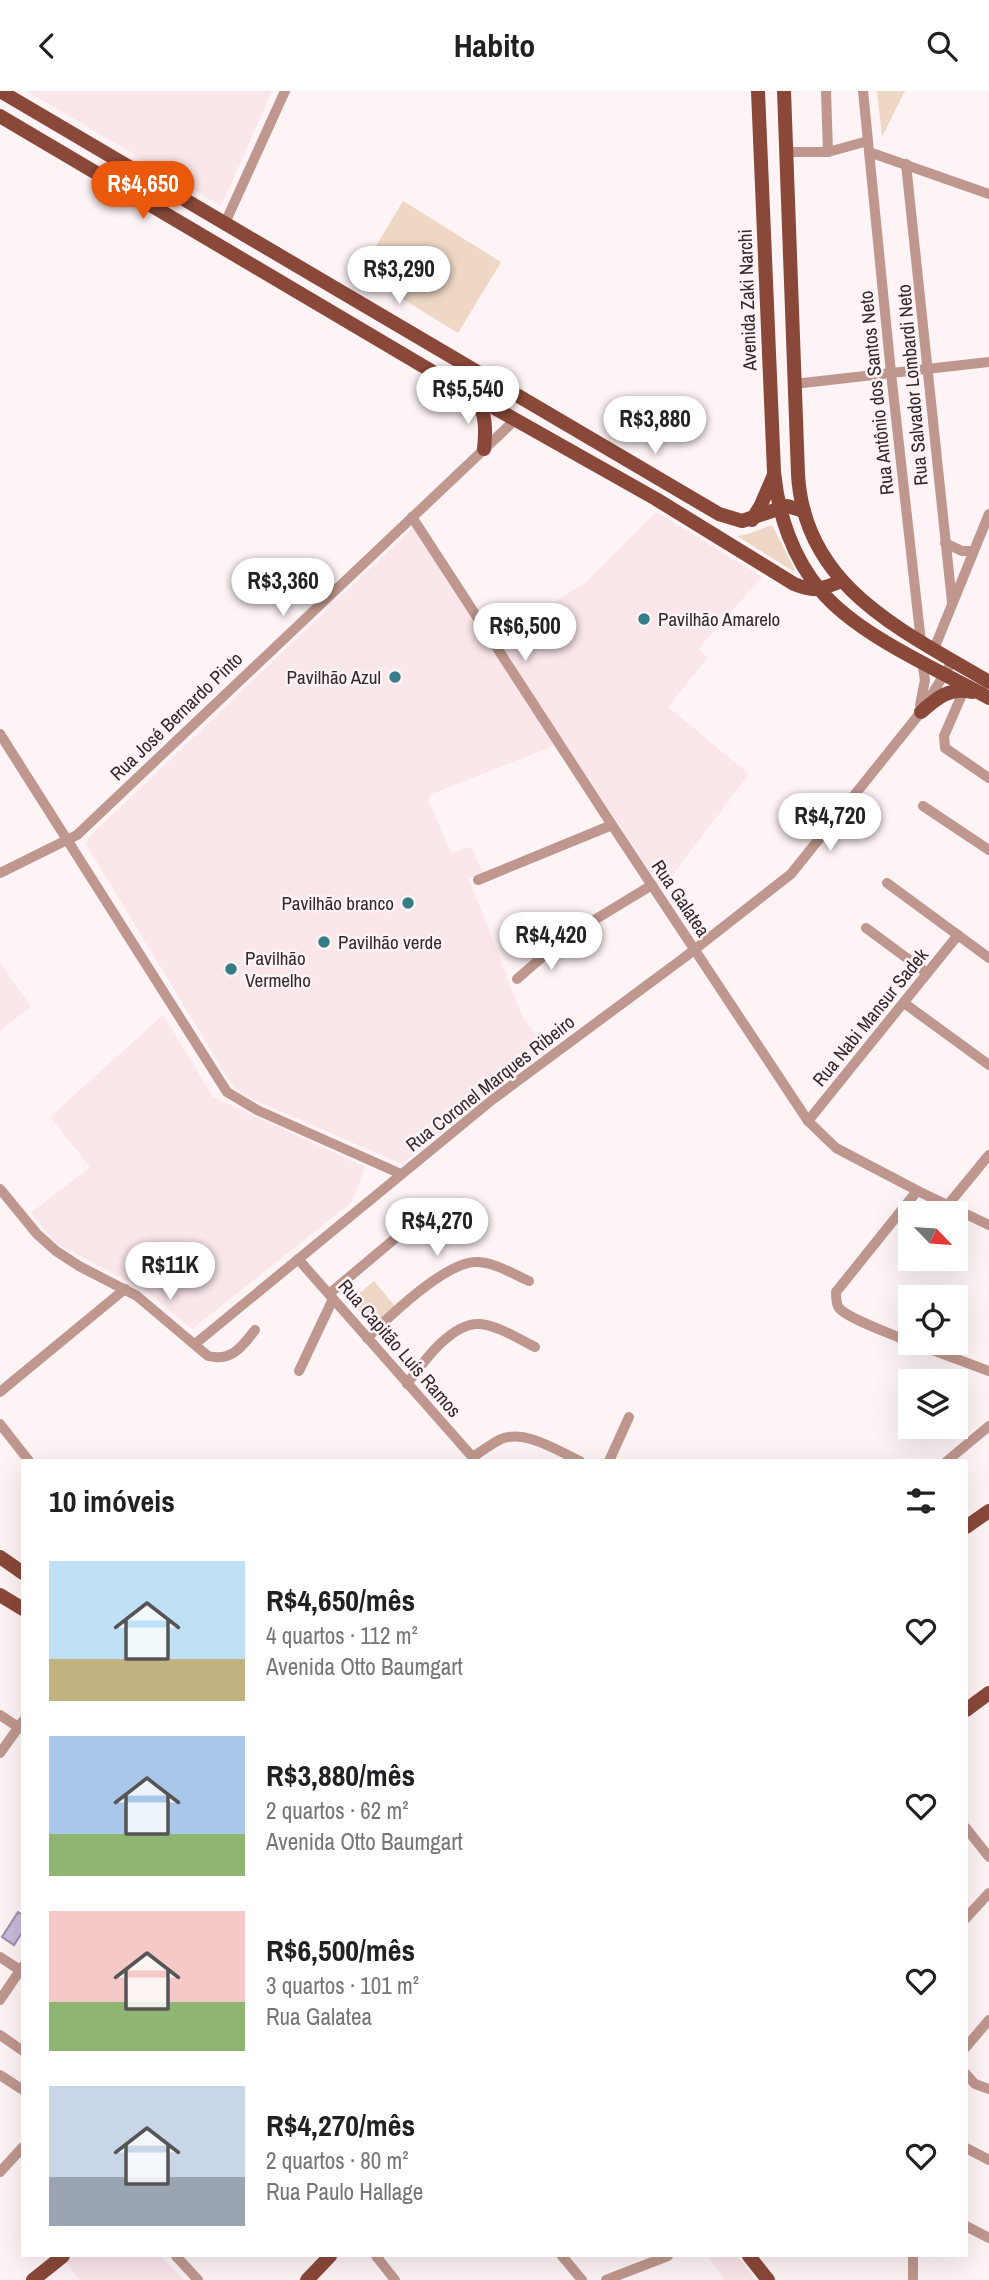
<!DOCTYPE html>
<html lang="pt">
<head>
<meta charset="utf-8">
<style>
  body { margin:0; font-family:"Archivo Narrow",sans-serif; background:#f6f6f6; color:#202124; height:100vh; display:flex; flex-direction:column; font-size:26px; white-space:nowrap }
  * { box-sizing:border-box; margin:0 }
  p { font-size:23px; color:#757577 }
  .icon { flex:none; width:38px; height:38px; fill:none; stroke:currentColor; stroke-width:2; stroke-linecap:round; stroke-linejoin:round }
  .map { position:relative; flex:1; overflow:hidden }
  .sheet { position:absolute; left:21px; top:1368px; width:947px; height:798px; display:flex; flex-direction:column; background:#fff; border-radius:0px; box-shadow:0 7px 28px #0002 }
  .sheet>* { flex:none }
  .needle { width:46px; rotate:115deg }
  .tools { position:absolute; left:898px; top:1110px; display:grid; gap:14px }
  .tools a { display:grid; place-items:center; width:70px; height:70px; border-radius:0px; background:#fff; box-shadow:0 7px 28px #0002; font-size:35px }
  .price { position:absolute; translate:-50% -60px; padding:0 16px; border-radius:24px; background:#fff; color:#222; font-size:23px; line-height:46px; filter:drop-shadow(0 2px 4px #0008) }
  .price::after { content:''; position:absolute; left:50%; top:42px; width:21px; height:16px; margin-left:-10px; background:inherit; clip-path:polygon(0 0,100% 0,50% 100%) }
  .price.current { background:#ea580c; color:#fff }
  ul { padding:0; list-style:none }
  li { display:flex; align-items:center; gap:21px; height:175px; padding:0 28px }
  li span { display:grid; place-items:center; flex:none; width:196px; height:140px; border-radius:0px; color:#555 }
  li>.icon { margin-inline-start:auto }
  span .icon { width:84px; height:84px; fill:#fffc; stroke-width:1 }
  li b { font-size:30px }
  h2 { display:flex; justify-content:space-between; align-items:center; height:84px; padding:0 28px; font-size:30px }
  header { display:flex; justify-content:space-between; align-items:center; height:91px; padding:0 28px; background:#fff; font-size:32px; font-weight:700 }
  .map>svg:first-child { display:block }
  .built { fill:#fbe6ea }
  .green { fill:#eed8c5 }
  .water { fill:#c8bbdd; stroke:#9b8fa8; stroke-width:2 }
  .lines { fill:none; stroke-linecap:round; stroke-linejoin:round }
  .minor { stroke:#bf978e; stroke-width:10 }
  .major { stroke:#8a4839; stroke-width:14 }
  .poi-dot { fill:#377c89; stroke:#fef3f5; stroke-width:2.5 }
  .labels { text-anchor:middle; stroke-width:5; stroke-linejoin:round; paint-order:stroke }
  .street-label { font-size:19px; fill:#33292b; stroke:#fef3f5 }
  .poi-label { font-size:19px; fill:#33292b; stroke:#fef3f5; text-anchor:start }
</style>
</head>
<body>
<header><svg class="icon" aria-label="back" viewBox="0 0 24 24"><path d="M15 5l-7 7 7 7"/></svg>Habito<svg class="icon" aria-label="search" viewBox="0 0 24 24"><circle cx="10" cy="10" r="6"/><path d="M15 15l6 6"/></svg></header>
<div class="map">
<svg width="989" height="2189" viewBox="0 0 989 2189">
  <rect width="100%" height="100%" fill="#fef3f5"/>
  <g class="built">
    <polygon points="27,0 272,0 221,115"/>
    <polygon points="656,421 762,486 698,558 707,567 668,616 749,683 662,798 564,651 431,703 428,709 451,762 471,756 483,782 469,788 523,927 545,955 497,992 402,1073 241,1003 232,994 86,753 89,746 420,430 495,548 585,492"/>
    <polygon points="0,872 31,915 0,940"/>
    <polygon points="163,924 213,1006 365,1076 352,1111 192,1238 144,1198 57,1153 31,1122 90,1076 50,1026"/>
    <polygon points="74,2165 161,2165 184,2189 80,2189 66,2171"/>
    <polygon points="716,2165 737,2165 756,2189 722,2189 724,2187 708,2166"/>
  </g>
  <g class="green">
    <polygon points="877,0 905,0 882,46"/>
    <polygon points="403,110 501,171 458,242 360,182"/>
    <polygon points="772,434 795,479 793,480 737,445 748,443"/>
    <polygon points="374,1190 395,1215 372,1235 350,1210"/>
  </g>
  <polygon class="water" points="18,1821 23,1824 23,1840 14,1854 2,1846"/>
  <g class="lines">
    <g class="minor">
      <polyline points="826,0 828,61"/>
      <polyline points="863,0 891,282 921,551"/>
      <polyline points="786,61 828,61 868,50"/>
      <polyline points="869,61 989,103"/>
      <polyline points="906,73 952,511"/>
      <polyline points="225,132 285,0"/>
      <polyline points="794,293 989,271"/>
      <polyline points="412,426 612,734 808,1030 836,1057 922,1102 989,1134"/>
      <polyline points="945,452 962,460 972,460"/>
      <polyline points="934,558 989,423"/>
      <polyline points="964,599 944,645 945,657 989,687"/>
      <polyline points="920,614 925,589 922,570"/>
      <polyline points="0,643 227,1001 257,1019 401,1083"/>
      <polyline points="923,715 989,759"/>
      <polyline points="0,782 77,744 515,329"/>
      <polyline points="478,789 612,734"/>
      <polyline points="887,792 989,867"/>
      <polyline points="866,837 927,882"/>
      <polyline points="506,849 531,843 563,848 652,794"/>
      <polyline points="517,888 563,848"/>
      <polyline points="904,912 989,974"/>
      <polyline points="808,1030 958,844"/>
      <path d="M0,1098l37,45 19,17 23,15 58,30 71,60c23,6 34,-9 47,-26"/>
      <polyline points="947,1115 989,1064"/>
      <polyline points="298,1168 476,1370"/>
      <polyline points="329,1203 429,1119"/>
      <path d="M367,1247c23,-22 80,-78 111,-76 18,1 35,12 51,19"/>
      <path d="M910,1251c-15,-7 -62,-23 -71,-34 -3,-4 -3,-10 -3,-16l81,-101"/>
      <polyline points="911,1251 989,1280"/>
      <polyline points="195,1253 492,1009 685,866 791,783 921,621 953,569"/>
      <polyline points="299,1280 333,1208"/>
      <path d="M407,1293c15,-20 44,-62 73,-60 19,2 39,15 55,23"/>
      <polyline points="0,1301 125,1198"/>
      <polyline points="0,1333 29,1370"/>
      <path d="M473,1366c9,-6 18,-13 28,-18 24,-10 57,12 79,22"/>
      <polyline points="609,1370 629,1326"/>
      <polyline points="947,1370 989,1335"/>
      <polyline points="0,1624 18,1636"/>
      <polyline points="0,1662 23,1630"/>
      <polyline points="966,1737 989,1766"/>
      <polyline points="966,1827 989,1802"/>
      <polyline points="0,1866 23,1881"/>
      <polyline points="0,1909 23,1875"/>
      <polyline points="0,1944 23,1960"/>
      <polyline points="966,1956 989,1929"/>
      <polyline points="966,1983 975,1993 989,1998"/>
      <polyline points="0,1984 23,1999"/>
      <polyline points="966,2057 989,2069"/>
      <polyline points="0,2081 23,2056"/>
      <polyline points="966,2135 989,2147"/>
      <polyline points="176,2165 198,2189"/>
      <polyline points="376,2165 395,2189"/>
      <polyline points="562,2165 582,2189"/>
      <polyline points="913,2165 913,2189"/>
      <polyline points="606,2189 668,2165"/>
    </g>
    <g class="major">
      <polyline points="0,0 719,423 742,430 787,415 804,420"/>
      <path d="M758,0l16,381c4,42 19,87 47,119 38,45 116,78 168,107"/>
      <path d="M784,0l14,383c6,114 106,157 191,208"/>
      <path d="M0,25l477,282 179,101 138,85c23,9 26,5 48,-3"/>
      <path d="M477,307c9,17 9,32 7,51"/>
      <polyline points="752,429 761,414 773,386"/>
      <path d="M921,621c16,-14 28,-25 51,-20"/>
      <polyline points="966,1436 989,1420"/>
      <polyline points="0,1466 23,1482"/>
      <polyline points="0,1504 23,1518"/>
      <polyline points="966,1619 989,1602"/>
      <polyline points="749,2165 768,2189"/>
      <polyline points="33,2189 63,2165"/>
      <polyline points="307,2189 330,2165"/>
    </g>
  </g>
  <g class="poi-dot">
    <circle cx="644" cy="528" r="7"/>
    <circle cx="395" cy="586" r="7"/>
    <circle cx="408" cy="812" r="7"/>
    <circle cx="324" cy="851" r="7"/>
    <circle cx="231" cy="878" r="7"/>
  </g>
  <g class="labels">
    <g class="street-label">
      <text transform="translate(747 209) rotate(-92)" y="7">Avenida Zaki Narchi</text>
      <text transform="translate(912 294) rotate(-95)" y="7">Rua Salvador Lombardi Neto</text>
      <text transform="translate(876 302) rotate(-96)" y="7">Rua Antônio dos Santos Neto</text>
      <text transform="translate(176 625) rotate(-44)" y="7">Rua José Bernardo Pinto</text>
      <text transform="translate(681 807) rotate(56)" y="7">Rua Galatea</text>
      <text transform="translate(870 926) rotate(-51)" y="7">Rua Nabi Mansur Sadek</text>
      <text transform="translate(490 992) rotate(-38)" y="7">Rua Coronel Marques Ribeiro</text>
      <text transform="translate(400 1257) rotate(49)" y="7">Rua Capitão Luís Ramos</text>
    </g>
    <g class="poi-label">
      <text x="658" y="535">Pavilhão Amarelo</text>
      <text x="381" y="593" text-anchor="end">Pavilhão Azul</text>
      <text x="394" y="819" text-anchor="end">Pavilhão branco</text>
      <text x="338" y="858">Pavilhão verde</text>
      <text x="245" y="874">Pavilhão<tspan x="245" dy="22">Vermelho</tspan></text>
    </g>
  </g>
</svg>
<div class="tools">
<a><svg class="needle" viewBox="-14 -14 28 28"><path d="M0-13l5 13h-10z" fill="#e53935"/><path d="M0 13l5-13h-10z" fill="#757577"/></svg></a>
<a><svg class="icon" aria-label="locate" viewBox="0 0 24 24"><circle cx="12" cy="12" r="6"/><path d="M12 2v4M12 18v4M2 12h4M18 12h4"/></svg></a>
<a><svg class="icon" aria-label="layers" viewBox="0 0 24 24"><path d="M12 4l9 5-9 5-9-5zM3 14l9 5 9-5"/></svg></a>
</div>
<b class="price current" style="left:143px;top:130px">R$4,650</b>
<b class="price" style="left:399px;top:215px">R$3,290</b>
<b class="price" style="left:468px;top:335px">R$5,540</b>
<b class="price" style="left:655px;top:365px">R$3,880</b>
<b class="price" style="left:283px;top:527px">R$3,360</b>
<b class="price" style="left:525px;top:572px">R$6,500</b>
<b class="price" style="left:830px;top:762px">R$4,720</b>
<b class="price" style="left:551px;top:881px">R$4,420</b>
<b class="price" style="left:437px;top:1167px">R$4,270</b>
<b class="price" style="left:170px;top:1211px">R$11K</b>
<section class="sheet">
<h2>10 imóveis<svg class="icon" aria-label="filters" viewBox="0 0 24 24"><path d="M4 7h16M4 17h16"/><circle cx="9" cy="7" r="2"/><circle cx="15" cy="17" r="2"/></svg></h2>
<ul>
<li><span style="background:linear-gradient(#bfe0f5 70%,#c2b280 0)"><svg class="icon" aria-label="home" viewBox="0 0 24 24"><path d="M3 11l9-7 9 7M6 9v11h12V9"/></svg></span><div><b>R$4,650/mês</b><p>4 quartos · 112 m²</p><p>Avenida Otto Baumgart</p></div><svg class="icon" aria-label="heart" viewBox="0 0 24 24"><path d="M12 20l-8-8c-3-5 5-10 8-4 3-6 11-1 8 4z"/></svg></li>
<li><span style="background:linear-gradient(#a9c7e8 70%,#8fb573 0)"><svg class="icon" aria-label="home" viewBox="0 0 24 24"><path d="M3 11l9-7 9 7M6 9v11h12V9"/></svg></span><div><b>R$3,880/mês</b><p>2 quartos · 62 m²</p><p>Avenida Otto Baumgart</p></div><svg class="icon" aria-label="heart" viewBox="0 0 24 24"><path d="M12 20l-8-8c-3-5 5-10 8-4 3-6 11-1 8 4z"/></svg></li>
<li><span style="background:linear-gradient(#f6c9c9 65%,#8fb573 0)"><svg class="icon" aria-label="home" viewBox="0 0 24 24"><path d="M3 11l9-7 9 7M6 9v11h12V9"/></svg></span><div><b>R$6,500/mês</b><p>3 quartos · 101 m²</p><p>Rua Galatea</p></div><svg class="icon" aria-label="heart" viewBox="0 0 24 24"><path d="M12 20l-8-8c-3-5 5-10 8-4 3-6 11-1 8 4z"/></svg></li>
<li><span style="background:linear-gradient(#c9d6e8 65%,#9aa5b1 0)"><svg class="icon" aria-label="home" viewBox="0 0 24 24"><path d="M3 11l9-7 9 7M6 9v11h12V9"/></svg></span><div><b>R$4,270/mês</b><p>2 quartos · 80 m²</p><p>Rua Paulo Hallage</p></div><svg class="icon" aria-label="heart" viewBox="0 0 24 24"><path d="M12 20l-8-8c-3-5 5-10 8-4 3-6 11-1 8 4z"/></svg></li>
</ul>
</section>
</div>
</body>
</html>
